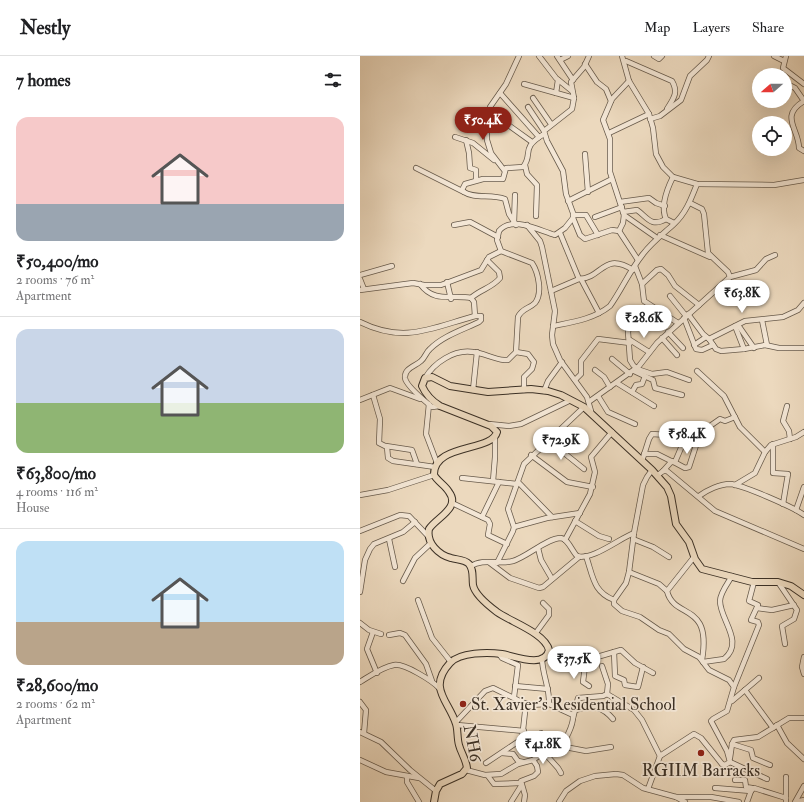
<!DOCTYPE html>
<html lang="en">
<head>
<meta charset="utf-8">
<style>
  body { margin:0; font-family:"IM FELL Double Pica",serif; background:#f6f6f6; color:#202124; height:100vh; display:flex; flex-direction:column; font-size:15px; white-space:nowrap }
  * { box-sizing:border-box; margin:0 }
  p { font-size:13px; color:#757577 }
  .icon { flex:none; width:22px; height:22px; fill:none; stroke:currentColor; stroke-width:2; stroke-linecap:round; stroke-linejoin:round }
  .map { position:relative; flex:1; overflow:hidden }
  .panel { display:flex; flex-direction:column; background:#fff; width:360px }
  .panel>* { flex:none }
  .needle { width:26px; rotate:250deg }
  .buttons { position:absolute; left:392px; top:12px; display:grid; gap:8px }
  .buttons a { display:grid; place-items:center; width:40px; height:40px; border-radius:50%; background:#fff; box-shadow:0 4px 16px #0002; font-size:20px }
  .price { position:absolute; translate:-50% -34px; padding:0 9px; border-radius:14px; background:#fff; color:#222; font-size:13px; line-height:26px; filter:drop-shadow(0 1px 2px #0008) }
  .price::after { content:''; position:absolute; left:50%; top:24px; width:12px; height:9px; margin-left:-6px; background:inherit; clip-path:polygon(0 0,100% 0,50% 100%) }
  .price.current { background:#8f2418; color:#fff }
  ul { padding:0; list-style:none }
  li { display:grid; align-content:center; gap:8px; height:212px; padding:0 16px }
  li+li { border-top:1px solid #e0e0e0 }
  li span { display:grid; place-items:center; height:124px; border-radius:12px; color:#555 }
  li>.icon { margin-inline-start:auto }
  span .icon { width:72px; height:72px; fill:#fffc; stroke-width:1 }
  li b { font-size:17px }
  h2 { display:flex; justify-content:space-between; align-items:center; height:48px; padding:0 16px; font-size:17px }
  header { display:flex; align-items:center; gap:24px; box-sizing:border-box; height:56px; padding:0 20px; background:#fff; border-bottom:1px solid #e0e0e0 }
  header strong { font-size:19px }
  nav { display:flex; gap:22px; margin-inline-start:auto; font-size:14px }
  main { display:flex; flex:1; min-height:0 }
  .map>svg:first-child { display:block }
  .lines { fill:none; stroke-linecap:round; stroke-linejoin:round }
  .minor-casing { stroke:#675a4b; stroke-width:6 }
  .highway-casing { stroke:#3b3025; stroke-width:8 }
  .minor { stroke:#f3e6d5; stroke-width:4.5 }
  .highway { stroke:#ecd9be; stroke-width:6 }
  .poi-dot { fill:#8f2418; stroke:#f3e6d5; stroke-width:1.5 }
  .labels { text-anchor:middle; stroke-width:3.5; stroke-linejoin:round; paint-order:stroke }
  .poi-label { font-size:17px; fill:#3b3025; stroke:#f3e6d5; text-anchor:start }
  .street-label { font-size:17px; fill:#3b3025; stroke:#f3e6d5 }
</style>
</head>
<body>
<header>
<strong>Nestly</strong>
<nav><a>Map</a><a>Layers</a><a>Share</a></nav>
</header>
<main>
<section class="panel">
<h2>7 homes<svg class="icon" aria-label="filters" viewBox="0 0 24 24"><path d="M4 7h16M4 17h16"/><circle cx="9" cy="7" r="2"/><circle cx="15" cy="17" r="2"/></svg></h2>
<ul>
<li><span style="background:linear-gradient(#f6c9c9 70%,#9aa5b1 0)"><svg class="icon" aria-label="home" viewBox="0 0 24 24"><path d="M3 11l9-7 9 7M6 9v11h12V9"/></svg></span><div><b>₹50,400/mo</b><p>2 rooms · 76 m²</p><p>Apartment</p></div></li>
<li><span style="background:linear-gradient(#c9d6e8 60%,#8fb573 0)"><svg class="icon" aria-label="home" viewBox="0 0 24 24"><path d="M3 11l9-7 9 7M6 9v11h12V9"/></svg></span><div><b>₹63,800/mo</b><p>4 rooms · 116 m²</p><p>House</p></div></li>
<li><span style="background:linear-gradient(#bfe0f5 65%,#b9a48a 0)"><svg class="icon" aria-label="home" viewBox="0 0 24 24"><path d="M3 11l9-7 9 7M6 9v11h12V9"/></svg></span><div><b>₹28,600/mo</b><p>2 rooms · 62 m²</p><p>Apartment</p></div></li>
</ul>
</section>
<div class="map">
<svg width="444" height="746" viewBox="0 0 444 746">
  <rect width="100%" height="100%" fill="#ecd9be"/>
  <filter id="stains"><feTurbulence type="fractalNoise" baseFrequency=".005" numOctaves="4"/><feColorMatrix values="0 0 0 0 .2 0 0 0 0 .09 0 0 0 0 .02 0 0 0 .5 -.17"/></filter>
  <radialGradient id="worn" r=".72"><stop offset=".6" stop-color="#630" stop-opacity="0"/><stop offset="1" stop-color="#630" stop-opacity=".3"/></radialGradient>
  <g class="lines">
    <g class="minor-casing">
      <g id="minor">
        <polyline points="179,0 196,22 212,35"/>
        <polyline points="197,0 213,24"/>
        <polyline points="262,0 269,25 289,58 293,72 296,98 303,111 313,121 337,128 414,129 444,124"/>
        <polyline points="294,0 299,3 302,0"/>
        <polyline points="414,0 424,5"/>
        <polyline points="426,0 423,12 444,28"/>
        <polyline points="200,4 208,0"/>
        <path d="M266,5l46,20c7,12 1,18 -5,28"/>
        <polyline points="225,8 237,26 246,33 251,45"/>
        <polyline points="425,27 435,32 444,45"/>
        <polyline points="164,28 214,42"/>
        <polyline points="140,37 179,81"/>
        <polyline points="196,37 198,24"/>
        <polyline points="173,42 191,68"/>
        <path d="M444,45c-25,15 -5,28 -5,47l5,3"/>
        <polyline points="168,51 184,75"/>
        <polyline points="130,56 172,86"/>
        <polyline points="290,63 300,60 321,44 330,20 347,4 349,0"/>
        <polyline points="249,77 289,58"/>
        <polyline points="95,81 113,87 134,104"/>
        <polyline points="106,84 109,97 110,112 116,114 116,124"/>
        <polyline points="225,98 228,136"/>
        <polyline points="165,109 167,118 177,129 176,160"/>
        <polyline points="56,112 104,136"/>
        <polyline points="144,114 131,97 127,84 127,73 131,58 130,51 146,28 159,0"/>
        <path d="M313,121c-6,12 -13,29 -7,42l8,4"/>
        <polyline points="208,145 252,123"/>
        <polyline points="260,146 289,142 296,147 305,150"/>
        <path d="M263,156l14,-2c10,7 14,18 29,9"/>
        <polyline points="213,159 226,159 238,179"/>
        <polyline points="264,159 297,182"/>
        <polyline points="235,161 262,151"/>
        <polyline points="213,162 220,179 225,183 252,174 259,175 278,204"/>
        <polyline points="154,167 155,139"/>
        <polyline points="94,169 110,166 138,181"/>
        <path d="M156,169l-7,-11 -4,-15c-14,-5 -31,0 -41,-7l-2,-2 3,-6 18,-5h20l3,-11 17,-1c11,-13 -4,-18 21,-33"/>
        <polyline points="167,169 180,185 182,191 195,255 192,279 193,288 200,304 227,341 231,355"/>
        <polyline points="259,175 263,167 264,159 250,116 250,83 243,64 252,43 269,25"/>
        <path d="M200,177l19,46c24,-1 24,-28 54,-9"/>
        <polyline points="300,179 350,201"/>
        <polyline points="275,210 282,228 284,245 318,267"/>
        <polyline points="0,219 32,210"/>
        <polyline points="370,221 396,214 406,203 415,199"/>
        <polyline points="0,223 4,233"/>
        <polyline points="221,223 239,257"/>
        <polyline points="87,226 91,243"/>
        <path d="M60,228c15,20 32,10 51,14l3,4 1,14"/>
        <polyline points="282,228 297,214 301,213 308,219 315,230 339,249"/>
        <polyline points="0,234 53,227 64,229 81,229 121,214 129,201 141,195"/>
        <polyline points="191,235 219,223"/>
        <polyline points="310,240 326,260"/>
        <path d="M111,242c10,-9 21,-10 29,-20l-1,-6 -12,-12"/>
        <polyline points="273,257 268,276 270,304 273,309 277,313 292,318 307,316 329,324"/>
        <polyline points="328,258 343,278 349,283 385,265 423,261 438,254 444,247"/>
        <polyline points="324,262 336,293 342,294 353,289"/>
        <polyline points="402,264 407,289"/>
        <path d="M0,266c44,22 71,6 115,-6h6v4l-2,2c-17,8 -36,14 -49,27 -4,3 -5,9 -9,12 -5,5 -17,7 -16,17 1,8 21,24 27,29l8,-1"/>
        <polyline points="378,269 394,292"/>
        <path d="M193,270c20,-4 41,-7 57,-20 12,-17 20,-36 33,-52 9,-12 20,-20 31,-30 12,-11 17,-25 23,-40"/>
        <polyline points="375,270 384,293"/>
        <polyline points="308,276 323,292"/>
        <polyline points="302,282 317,299"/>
        <polyline points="349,283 356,293 361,295 384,293 405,289 419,292 444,292"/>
        <polyline points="270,284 289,296"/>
        <polyline points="334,289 346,281"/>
        <polyline points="156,296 168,298 174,306 172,313 164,321 164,334"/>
        <polyline points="252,303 270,318"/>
        <polyline points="235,314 244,321 250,331"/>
        <polyline points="274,315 293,324 295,332 322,339"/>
        <polyline points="337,315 364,340 380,371 405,396"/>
        <path d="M65,322c9,-15 29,-29 48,-26 11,1 20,7 31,8h4l8,-8 2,-35c4,-9 11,-8 17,-14 8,-10 3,-31 -3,-40l-31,-12 -4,-11 2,-9c13,-16 41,0 56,4l10,-7 8,-10v-5l-7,-19 -3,-23 -16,-30 -3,-10 28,-22 2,-11 -3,-16 13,-15 5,-11"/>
        <polyline points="215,324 221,318 221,305 238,283 270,287"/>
        <polyline points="257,327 294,350"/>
        <polyline points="113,334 117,296"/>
        <polyline points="184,335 188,325 202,306"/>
        <polyline points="272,336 276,329 282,328 285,320"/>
        <polyline points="13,339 20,363 19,387 27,391 28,402 33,405 75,411"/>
        <polyline points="238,340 248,356 275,368"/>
        <polyline points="0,344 30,332 60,343"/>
        <polyline points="230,345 279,310 297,287 370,221 368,216 348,197 344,158 342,153 330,147"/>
        <polyline points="69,348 66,378 77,407"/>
        <polyline points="427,350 423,365 429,375 430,383"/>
        <polyline points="129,368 149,370 161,368 211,344"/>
        <polyline points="316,382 320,369 342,375"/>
        <polyline points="188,384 224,413"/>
        <polyline points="413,388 413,417 428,418 423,448"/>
        <polyline points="26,390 52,394 57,408"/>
        <polyline points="284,398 297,398 313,406"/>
        <polyline points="171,399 207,426 233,431"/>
        <polyline points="282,405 289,383 292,378 307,379 336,389"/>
        <polyline points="315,406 330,371"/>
        <polyline points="303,415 312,405 325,412 329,411 340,377 360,363 365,365 375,361"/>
        <polyline points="298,419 303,415 307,415 355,455 444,493"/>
        <polyline points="102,422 157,428"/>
        <polyline points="133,425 135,401 135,381"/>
        <polyline points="158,426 192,461"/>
        <polyline points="375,429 395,417 405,396 411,389 436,381 444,376"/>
        <polyline points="0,439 28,434 74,419"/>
        <path d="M339,440c8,-6 21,-12 31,-12 13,1 63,23 74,31"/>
        <polyline points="92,447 128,464 130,468 128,479 147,488"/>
        <polyline points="436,454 444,431"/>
        <polyline points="122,461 139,426"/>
        <polyline points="215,465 239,480 249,483"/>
        <polyline points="154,471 187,462 220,457"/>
        <polyline points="0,475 40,459 49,460 68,480"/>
        <polyline points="29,483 35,511"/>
        <polyline points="273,483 293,491 309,501"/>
        <polyline points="205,484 230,438 235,416 231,401 252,376"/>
        <polyline points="178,492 181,504 192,523"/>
        <path d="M226,500c7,20 7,36 28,44"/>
        <path d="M334,501l-27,34c7,29 45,10 35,69"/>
        <polyline points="130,507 150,522 179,532 183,531 219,501"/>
        <polyline points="137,507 153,475 154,471 148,453 164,408 224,351"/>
        <path d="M111,510c12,-8 28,-1 42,-5 14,-4 34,-23 48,-23 7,1 11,13 16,18 15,5 43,-18 57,-23"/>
        <polyline points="269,516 299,528 307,535"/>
        <polyline points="43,525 55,502 71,487"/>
        <polyline points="418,526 437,554 434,563 422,570 425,588"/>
        <polyline points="0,536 5,504 10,493 14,488 43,476 55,466"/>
        <polyline points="58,544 72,582 91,606"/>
        <polyline points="397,552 412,554 434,549"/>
        <polyline points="0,567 9,574 21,578"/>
        <polyline points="13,576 7,593 17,617"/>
        <polyline points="175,578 189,559 189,553 183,547"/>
        <polyline points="29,579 40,577 45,579 66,608 72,625"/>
        <polyline points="188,596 223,602 237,601 261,594 275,607 293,617"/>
        <polyline points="254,596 255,620 264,624 265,629 278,631 283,611"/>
        <polyline points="139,598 142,602 158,609 154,641"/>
        <polyline points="444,601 442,611 444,618"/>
        <path d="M182,602c0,16 8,30 7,46"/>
        <polyline points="226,602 223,626 229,630"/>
        <path d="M343,606l21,-3c21,-17 -4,-39 -4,-58 0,-8 8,-18 12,-25"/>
        <path d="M0,626c10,-6 22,-15 34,-17 10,-2 39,16 46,24"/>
        <polyline points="155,630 188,633"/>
        <polyline points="374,631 399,569 398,566 391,564 398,549 389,545 394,526"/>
        <polyline points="385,634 413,672"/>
        <polyline points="247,638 274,654 282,664 300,700"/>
        <polyline points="372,645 399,622"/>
        <polyline points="0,646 6,654 4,677"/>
        <path d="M216,654c16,-6 27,-3 37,9"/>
        <polyline points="213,662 218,642 243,640 247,638 248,628 242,610"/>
        <path d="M96,666l29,-31 8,-3 35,17 21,-1 24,11c1,9 -8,28 -15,33l-11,2 -14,10 -15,4 -17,10 -16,1 -19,-5"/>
        <polyline points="97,669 164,675"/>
        <polyline points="417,669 427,687 444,703"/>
        <polyline points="0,676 21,686 50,714 76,735"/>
        <polyline points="181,677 189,702 198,712 201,717"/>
        <polyline points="372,688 391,694 393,702 410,709"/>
        <polyline points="200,690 226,695 251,691"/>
        <polyline points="142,697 153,698 158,705 163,706"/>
        <polyline points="370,702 372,688 374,684 398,681 429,662 444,662"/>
        <polyline points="0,704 26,716 59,722"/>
        <polyline points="370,706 407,723"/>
        <polyline points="126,707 162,683 166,647"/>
        <polyline points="47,720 47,726 59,746"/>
        <polyline points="128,720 134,728 160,727"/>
        <polyline points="426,721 426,746"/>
        <polyline points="375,724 385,724 386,731 392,732"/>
        <polyline points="355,732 391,735"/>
        <polyline points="288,733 300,700 334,678 341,682 362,708 365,709 370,706 367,695 351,665 353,663 367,655 374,631 369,624 349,614 339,601 324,593 309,578 299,574 280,561 262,555 254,548 254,544 266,527 269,516 274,477 283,429 287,421 292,414"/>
        <polyline points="316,741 325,746"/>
        <polyline points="151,746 161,730"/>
        <polyline points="164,746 165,739 161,725 174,720 178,716 177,710 173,704"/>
        <polyline points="199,746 206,735 220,725 235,720 256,718 263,719 283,732 316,741 351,741 379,746"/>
        <polyline points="387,746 391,735 394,732 426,742"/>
        <polyline points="435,746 444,730"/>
        <polyline points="436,746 444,744"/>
      </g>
    </g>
    <g class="highway-casing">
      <path id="highway" d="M74,746l2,-11 4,-7 22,-10 5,-6c-1,-9 -6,-15 -8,-23 -2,-7 -1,-15 -3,-21 -7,-23 -29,-36 -6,-61 10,-11 38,-11 52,-9 12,2 43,15 47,-4 -4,-17 -38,-28 -52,-38 -8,-6 -22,-17 -24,-27 -1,-8 1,-15 -4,-21 -5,-5 -12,-4 -18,-6 -12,-3 -25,-15 -22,-29 7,-11 32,-21 20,-37 -4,-7 -11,-10 -15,-17 -1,-32 58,-23 63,-43l-6,-6 -51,-20c-8,-5 -14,-11 -18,-20l3,-8 7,-1 18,9 38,6 43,-3 17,2 13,4 23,12 68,63 15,17 4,9 5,28 13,18 6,17 7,10 50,13h26l13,4 13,9"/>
    </g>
    <use href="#minor" class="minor"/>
    <use href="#highway" class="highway"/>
  </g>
  <g class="poi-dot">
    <circle cx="103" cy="648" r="4"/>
    <circle cx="341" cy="697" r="4"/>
  </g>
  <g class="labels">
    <g class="poi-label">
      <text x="111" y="654">St. Xavier's Residential School</text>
      <text x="341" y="720" text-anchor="middle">RGIIM Barracks</text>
    </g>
    <g class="street-label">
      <text transform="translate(113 687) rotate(79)" y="6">NH6</text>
    </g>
  </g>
  <rect width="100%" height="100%" filter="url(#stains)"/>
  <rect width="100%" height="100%" fill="url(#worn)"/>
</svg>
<div class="buttons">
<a><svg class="needle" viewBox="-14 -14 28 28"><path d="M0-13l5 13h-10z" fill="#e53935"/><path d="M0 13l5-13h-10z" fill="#757577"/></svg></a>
<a><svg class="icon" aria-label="locate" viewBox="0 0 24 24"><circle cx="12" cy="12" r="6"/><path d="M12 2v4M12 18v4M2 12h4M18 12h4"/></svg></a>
</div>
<b class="price current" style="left:123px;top:85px">₹50.4K</b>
<b class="price" style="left:382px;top:258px">₹63.8K</b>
<b class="price" style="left:284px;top:283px">₹28.6K</b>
<b class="price" style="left:327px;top:399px">₹58.4K</b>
<b class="price" style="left:201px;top:405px">₹72.9K</b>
<b class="price" style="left:214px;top:624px">₹37.5K</b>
<b class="price" style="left:183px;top:709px">₹41.8K</b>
</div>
</main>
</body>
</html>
